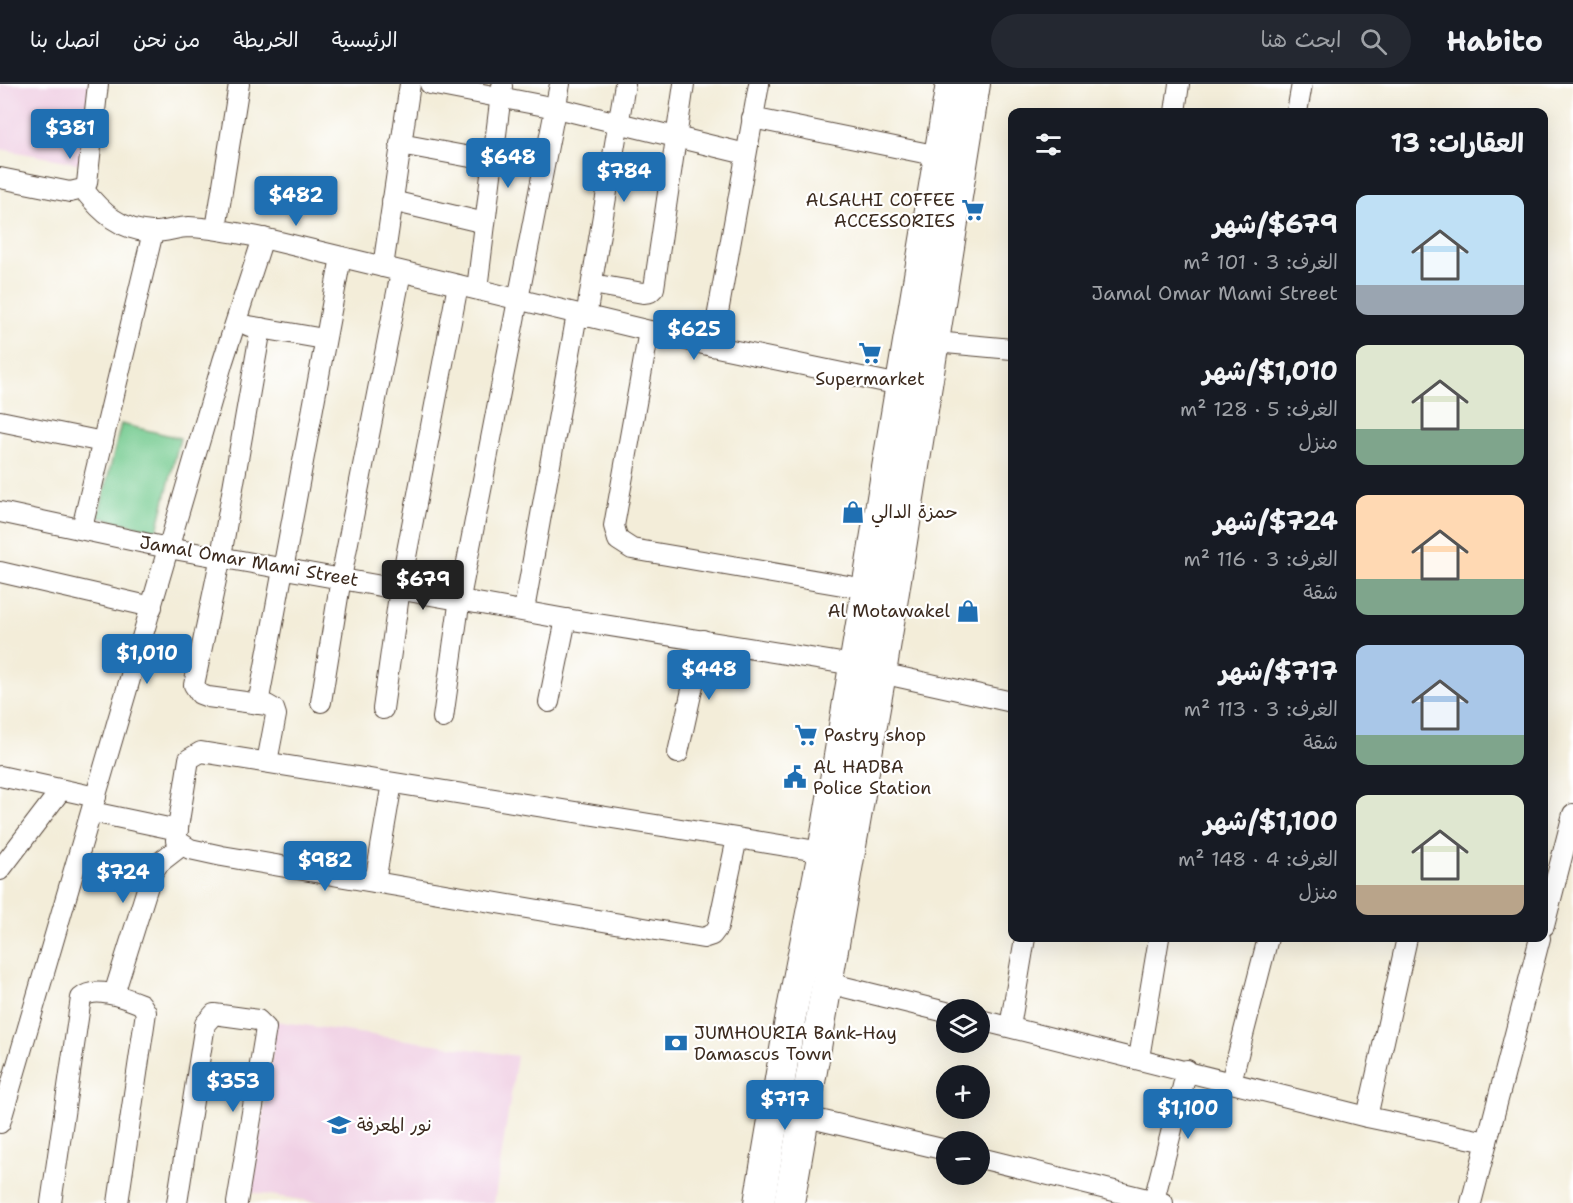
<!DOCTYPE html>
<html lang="ar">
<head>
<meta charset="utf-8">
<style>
  body { margin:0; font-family:"Shantell Sans","Playpen Sans Arabic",sans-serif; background:#242831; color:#f1f3f6; direction:rtl; height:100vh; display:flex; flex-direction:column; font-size:22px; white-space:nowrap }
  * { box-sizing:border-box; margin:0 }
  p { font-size:20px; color:#9ea1a6 }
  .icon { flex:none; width:33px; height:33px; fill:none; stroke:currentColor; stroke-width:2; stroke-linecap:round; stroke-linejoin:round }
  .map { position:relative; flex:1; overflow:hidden; direction:ltr }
  .side { position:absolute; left:1008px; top:24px; width:540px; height:834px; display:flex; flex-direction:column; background:#171b24; border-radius:12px; box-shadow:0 6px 24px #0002; direction:rtl }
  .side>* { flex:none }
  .buttons { position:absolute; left:936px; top:915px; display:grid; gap:12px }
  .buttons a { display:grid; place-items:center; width:54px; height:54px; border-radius:50%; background:#171b24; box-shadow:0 6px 24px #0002; font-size:30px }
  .price { position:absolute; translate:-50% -51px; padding:0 14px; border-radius:6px; background:#1f6fb2; color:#fff; font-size:20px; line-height:39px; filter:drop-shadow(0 2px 3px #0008) }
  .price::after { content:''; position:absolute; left:50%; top:36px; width:18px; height:14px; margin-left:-9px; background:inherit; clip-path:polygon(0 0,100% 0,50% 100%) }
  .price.on { background:#222; color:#fff }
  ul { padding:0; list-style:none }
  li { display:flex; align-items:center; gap:18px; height:150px; padding:0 24px }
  li span { display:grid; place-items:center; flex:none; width:168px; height:120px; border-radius:12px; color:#555 }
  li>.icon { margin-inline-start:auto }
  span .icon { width:72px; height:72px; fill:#fffc; stroke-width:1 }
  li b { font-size:26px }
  h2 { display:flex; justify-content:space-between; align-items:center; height:72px; padding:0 24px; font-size:26px }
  header { display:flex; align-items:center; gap:36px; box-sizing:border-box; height:84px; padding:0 30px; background:#171b24; border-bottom:2px solid #363941 }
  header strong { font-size:28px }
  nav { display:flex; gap:33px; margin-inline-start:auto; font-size:21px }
  .search { width:420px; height:54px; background:#242831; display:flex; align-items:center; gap:15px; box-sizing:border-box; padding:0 21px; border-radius:33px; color:#9ea1a6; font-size:22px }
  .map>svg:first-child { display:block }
  .built { fill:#f0d0e4 }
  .green { fill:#75cb90; stroke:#587a57; stroke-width:1.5 }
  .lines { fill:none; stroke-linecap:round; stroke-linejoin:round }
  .minor-casing { stroke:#57473a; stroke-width:22 }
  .highway-casing { stroke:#57473a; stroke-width:32 }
  .minor { stroke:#fff; stroke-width:20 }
  .highway { stroke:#fff; stroke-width:30 }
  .labels { text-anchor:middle; stroke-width:4.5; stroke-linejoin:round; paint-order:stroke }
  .poi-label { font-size:18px; fill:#3b2a1e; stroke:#fff; text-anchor:start }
  .street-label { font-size:18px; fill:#3b2a1e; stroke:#fff }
</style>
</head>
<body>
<header>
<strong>Habito</strong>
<div class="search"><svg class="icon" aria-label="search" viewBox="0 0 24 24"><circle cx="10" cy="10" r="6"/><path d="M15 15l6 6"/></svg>ابحث هنا</div>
<nav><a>الرئيسية</a><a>الخريطة</a><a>من نحن</a><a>اتصل بنا</a></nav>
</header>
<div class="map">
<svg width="1573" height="1119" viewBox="0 0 1573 1119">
  <rect width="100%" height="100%" fill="#fff"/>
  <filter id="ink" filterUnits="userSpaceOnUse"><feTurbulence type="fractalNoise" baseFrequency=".0167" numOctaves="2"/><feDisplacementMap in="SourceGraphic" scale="12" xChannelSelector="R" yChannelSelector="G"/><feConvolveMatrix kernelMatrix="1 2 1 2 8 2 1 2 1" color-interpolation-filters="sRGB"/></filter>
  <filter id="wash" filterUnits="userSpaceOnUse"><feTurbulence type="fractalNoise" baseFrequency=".008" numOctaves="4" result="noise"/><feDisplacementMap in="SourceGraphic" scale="24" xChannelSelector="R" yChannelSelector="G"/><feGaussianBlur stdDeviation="1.35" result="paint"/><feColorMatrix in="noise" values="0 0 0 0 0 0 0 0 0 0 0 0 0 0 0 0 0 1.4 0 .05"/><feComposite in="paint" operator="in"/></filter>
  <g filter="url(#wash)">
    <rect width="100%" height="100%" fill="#f3edd9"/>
    <g class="built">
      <polygon points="0,0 89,0 83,80 0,65"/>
      <polygon points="275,937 517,972 494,1119 321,1119 251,1108 270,986"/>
    </g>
    <polygon class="green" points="121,340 180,354 157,447 98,433"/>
  </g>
  <g filter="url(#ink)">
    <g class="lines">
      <g class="minor-casing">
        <g id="minor">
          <polyline points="430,0 556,24 746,70"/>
          <polyline points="1175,28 1179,0"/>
          <polyline points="1297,28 1302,0"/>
          <polyline points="752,34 939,72"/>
          <polyline points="400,60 492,77"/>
          <polyline points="0,94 70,108 83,105 87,99 98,0"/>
          <path d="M83,105c19,24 37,41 69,43 12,1 25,-5 37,-5 25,1 49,6 74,11l449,108 188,39"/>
          <polyline points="392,117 485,139"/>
          <polyline points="216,145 239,0"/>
          <polyline points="383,183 410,0"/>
          <polyline points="592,200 643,209 650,208 654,204 684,0"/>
          <polyline points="477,205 502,2"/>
          <polyline points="586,233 625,0"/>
          <polyline points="249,242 324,255"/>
          <polyline points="261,244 221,472 194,601 200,610 208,613 267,621 274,625 276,631 267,678"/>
          <polyline points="649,247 614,442 618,456 632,465 866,505"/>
          <polyline points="935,258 1012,265"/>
          <polyline points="712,262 759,0"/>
          <polyline points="0,337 103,358"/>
          <polyline points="0,428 168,464 566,535 854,581"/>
          <polyline points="82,444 153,148"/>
          <polyline points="0,488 152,523"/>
          <polyline points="524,526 577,230"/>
          <polyline points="881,589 1012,618"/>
          <polyline points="321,618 341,494 401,188"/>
          <polyline points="549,618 566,535"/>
          <polyline points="258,620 341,173"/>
          <polyline points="383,625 400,504 458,201"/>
          <polyline points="443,634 460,514 560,0"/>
          <polyline points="678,669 703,556"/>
          <polyline points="0,692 96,713"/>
          <polyline points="92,728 178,746"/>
          <polyline points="737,754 718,843 712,851 703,854 222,772 190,765 176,756 189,675 201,668 737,754 823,768"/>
          <polyline points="0,786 61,706"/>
          <polyline points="375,798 392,699"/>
          <polyline points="1544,842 1573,730"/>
          <polyline points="828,899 946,928"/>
          <polyline points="114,910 152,789 159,779 181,762"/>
          <polyline points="980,936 1367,1033 1487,1058"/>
          <polyline points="1010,943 1025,854"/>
          <polyline points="1139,974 1159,854"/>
          <polyline points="1231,998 1268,854"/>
          <polyline points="794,1030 946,1066"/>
          <polyline points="1367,1033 1407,854"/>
          <polyline points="0,1039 223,277 263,154"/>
          <polyline points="980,1074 1163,1119"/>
          <polyline points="1154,1116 1187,986"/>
          <path d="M51,1119l30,-205c14,-13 45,0 60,6l5,8 -28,191"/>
          <polyline points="177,1119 205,940 214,930 258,936 266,944 237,1119"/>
          <polyline points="1471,1119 1540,854"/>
        </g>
      </g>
      <g class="highway-casing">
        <g id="highway">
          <polyline points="759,1119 790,936 823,768 951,0"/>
          <polyline points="789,1119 881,589 975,0"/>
        </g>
      </g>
      <use href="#minor" class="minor"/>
      <use href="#highway" class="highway"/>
    </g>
  </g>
  <defs>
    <g id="supermarket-bare" transform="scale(1.8)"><path d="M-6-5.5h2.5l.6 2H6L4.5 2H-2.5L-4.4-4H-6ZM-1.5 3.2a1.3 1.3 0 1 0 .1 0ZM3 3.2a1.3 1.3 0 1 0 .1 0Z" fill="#1f6fb2" stroke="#fff" stroke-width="2.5" paint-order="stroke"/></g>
    <g id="shop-bare" transform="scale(1.8)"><path d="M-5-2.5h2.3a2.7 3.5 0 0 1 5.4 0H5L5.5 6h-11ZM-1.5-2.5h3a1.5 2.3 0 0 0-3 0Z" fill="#1f6fb2" stroke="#fff" stroke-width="2.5" paint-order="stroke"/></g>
    <g id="civic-bare" transform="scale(1.8)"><path d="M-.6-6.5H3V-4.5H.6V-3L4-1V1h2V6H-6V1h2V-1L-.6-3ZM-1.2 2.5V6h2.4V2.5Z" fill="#1f6fb2" stroke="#fff" stroke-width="2.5" paint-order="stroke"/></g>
    <g id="bank-bare" transform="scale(1.8)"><path d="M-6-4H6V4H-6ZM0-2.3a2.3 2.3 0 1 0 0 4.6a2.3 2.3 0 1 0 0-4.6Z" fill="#1f6fb2" stroke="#fff" stroke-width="2.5" paint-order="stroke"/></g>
    <g id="school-bare" transform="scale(1.8)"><path d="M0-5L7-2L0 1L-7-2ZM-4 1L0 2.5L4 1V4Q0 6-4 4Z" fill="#1f6fb2" stroke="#fff" stroke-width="2.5" paint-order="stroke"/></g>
  </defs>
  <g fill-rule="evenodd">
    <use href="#supermarket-bare" x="973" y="126"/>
    <use href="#supermarket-bare" x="870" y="269"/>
    <use href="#shop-bare" x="853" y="428"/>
    <use href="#shop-bare" x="968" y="527"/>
    <use href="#supermarket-bare" x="806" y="651"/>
    <use href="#civic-bare" x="795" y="693"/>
    <use href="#bank-bare" x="676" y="959"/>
    <use href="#school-bare" x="339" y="1041"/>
  </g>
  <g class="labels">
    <g class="poi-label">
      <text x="955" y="122" text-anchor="end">ALSALHI COFFEE<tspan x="955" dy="21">ACCESSORIES</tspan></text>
      <text x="870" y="301" text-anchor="middle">Supermarket</text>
      <text x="871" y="434">حمزة الدالي</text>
      <text x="950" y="533" text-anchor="end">Al Motawakel</text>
      <text x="824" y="657">Pastry shop</text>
      <text x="813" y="689">AL HADBA<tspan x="813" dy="21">Police Station</tspan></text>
      <text x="694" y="955">JUMHOURIA Bank-Hay<tspan x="694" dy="21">Damascus Town</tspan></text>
      <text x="357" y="1047">نور المعرفة</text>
    </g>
    <g class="street-label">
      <text transform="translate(249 477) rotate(10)" y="6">Jamal Omar Mami Street</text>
    </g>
  </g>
</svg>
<div class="buttons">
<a><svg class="icon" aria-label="layers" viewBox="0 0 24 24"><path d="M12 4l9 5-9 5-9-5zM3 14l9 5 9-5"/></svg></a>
<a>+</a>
<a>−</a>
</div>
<b class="price" style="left:70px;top:76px">$381</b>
<b class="price" style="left:508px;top:105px">$648</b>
<b class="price" style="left:624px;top:119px">$784</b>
<b class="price" style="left:296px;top:143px">$482</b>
<b class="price" style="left:694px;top:277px">$625</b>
<b class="price on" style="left:423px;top:527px">$679</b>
<b class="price" style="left:147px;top:601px">$1,010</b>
<b class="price" style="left:709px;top:617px">$448</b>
<b class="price" style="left:325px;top:808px">$982</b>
<b class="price" style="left:123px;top:820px">$724</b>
<b class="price" style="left:233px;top:1029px">$353</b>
<b class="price" style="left:785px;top:1047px">$717</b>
<b class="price" style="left:1188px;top:1056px">$1,100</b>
<section class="side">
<h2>العقارات: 13<svg class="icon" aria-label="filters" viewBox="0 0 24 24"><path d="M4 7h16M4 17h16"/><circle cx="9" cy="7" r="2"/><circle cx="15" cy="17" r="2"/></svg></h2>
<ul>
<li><span style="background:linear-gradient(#bfe0f5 75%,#9aa5b1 0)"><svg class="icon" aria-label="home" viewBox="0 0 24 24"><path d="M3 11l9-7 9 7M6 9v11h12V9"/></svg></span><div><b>$679/شهر</b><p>الغرف: 3 · 101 m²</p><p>Jamal Omar Mami Street</p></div></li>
<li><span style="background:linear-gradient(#dfe7d0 70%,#7fa58c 0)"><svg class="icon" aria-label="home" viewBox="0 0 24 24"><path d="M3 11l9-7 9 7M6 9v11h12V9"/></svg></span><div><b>$1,010/شهر</b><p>الغرف: 5 · 128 m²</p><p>منزل</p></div></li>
<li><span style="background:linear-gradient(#ffd9b3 70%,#7fa58c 0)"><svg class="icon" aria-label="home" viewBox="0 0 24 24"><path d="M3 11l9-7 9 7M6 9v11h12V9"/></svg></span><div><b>$724/شهر</b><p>الغرف: 3 · 116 m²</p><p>شقة</p></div></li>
<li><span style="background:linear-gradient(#a9c7e8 75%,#7fa58c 0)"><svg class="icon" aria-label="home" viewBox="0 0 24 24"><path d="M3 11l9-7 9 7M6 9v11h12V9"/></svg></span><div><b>$717/شهر</b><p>الغرف: 3 · 113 m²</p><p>شقة</p></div></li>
<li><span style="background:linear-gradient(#dfe7d0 75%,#b9a48a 0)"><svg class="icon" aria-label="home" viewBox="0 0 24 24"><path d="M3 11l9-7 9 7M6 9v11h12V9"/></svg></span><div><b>$1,100/شهر</b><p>الغرف: 4 · 148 m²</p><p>منزل</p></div></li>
</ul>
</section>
</div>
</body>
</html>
